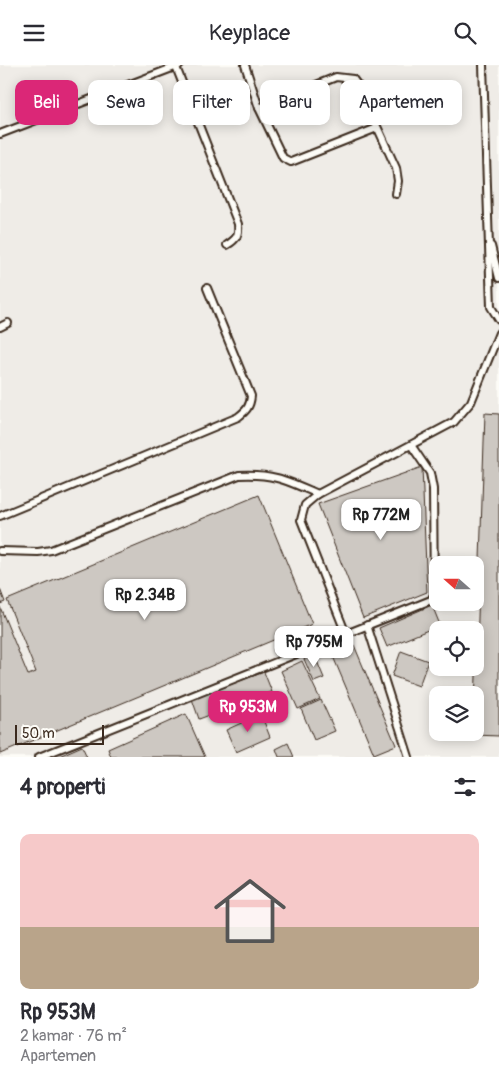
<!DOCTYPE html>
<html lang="id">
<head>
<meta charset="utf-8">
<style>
  body { margin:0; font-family:Pangolin,sans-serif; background:#f2f2f3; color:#2b2b33; height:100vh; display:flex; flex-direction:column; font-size:19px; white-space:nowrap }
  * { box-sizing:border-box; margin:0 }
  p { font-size:16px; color:#7c7c81 }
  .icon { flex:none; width:28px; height:28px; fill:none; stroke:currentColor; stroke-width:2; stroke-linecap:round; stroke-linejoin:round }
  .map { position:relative; height:692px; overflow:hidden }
  .side { display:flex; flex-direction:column; background:#fff; flex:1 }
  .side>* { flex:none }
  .guide { position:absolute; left:15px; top:15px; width:470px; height:45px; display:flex; gap:10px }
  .needle { width:32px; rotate:291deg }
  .fabs { position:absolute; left:429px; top:491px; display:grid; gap:10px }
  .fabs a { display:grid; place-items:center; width:55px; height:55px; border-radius:10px; background:#fff; box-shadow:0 2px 12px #0003; font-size:25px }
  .scale { position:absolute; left:15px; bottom:12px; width:89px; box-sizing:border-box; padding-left:5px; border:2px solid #3b2a1e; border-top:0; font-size:14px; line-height:18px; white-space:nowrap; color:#3b2a1e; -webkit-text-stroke:4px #fdfcf7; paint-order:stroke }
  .price { position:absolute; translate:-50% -42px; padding:0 11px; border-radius:10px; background:#fff; color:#222; font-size:16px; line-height:32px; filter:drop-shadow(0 1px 2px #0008) }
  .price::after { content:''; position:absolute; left:50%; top:30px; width:15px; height:11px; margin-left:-8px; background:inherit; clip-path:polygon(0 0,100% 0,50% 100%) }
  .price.current { background:#db2777; color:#fff }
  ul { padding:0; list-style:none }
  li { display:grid; align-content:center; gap:10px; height:265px; padding:0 20px }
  li span { display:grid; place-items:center; height:155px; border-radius:10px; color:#555 }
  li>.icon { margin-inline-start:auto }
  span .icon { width:90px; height:90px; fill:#fffc; stroke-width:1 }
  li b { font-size:21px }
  h2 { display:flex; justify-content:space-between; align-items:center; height:60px; padding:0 20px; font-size:21px }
  .pill { padding:0 18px; border-radius:10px; background:#fff; box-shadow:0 2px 12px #0003; font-size:18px; line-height:45px }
  .pill.current { background:#db2777; color:#fff }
  header { display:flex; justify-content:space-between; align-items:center; height:65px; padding:0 20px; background:#fff; font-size:22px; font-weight:600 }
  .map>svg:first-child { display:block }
  .built { fill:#efece7; fill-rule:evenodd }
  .building { fill:#cdc8c2; stroke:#3b2a1e }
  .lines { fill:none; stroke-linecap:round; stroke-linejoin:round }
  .service-casing { stroke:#3b2a1e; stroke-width:10 }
  .service { stroke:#fdfcf7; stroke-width:6 }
</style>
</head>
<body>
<header><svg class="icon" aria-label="menu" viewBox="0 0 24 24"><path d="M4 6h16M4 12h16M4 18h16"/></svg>Keyplace<svg class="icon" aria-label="search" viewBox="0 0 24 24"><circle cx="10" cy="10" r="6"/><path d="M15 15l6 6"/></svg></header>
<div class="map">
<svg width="499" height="692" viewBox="0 0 499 692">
  <rect width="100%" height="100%" fill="#fdfcf7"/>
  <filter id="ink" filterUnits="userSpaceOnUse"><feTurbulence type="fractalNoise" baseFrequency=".02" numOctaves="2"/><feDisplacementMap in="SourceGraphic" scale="10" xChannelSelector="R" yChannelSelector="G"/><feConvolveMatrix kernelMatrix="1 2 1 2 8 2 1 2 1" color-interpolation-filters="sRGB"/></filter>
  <g filter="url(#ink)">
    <path class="built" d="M0,0h499v692h-499zM438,500h37v38h-37zM438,565h37v37h-37zM438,630h37v38h-37z"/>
    <g class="building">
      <polygon points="485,348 499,349 499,671 474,670"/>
      <polygon points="422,402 427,527 363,553 318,439"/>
      <polygon points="259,430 312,559 0,689 0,542 28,610 36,607 7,535"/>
      <polygon points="0,524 5,537 0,539"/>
      <polygon points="432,540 440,560 387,582 379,563"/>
      <polygon points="354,580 396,680 374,689 332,589"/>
      <polygon points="401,586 428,596 419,621 392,611"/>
      <polygon points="314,589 324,613 314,617 304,594"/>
      <polygon points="302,596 320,634 298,644 281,606"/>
      <polygon points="264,607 272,627 199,654 192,634"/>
      <polygon points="321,635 335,666 314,675 301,644"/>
      <polygon points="186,649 205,692 111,692 108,684"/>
      <polygon points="261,649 270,672 236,687 226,665"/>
      <polygon points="288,678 294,692 279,692 276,684"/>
      <polygon points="82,681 87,692 57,692"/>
    </g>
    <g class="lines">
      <g class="service-casing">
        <g id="service">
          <polyline points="245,0 259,43 336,12 353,14 359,22 396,103 398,116 396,129"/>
          <polyline points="483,0 491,242 499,255"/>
          <path d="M176,2l62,157c1,11 -1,15 -11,21"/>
          <polyline points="259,43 283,93 291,97 377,63"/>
          <polyline points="0,69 180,0"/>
          <polyline points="491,181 499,213"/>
          <polyline points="0,262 8,258"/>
          <path d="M0,451l238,-99c8,-6 12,-10 13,-21l-44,-108"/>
          <path d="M0,486l38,1 13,-2 188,-75c34,-2 49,6 79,19"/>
          <polyline points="367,560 409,692"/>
          <polyline points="346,569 431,535 434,530 433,424 430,408 411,380"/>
          <polyline points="39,692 346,569 301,455 305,440 318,429 454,357 471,337 499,268"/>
        </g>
      </g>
      <use href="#service" class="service"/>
    </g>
  </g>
</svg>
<div class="fabs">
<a><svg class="needle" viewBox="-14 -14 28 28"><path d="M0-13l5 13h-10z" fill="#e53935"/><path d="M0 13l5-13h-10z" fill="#7c7c81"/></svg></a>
<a><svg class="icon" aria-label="locate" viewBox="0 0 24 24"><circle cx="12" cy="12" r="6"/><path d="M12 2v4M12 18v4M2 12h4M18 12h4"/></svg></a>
<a><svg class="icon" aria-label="layers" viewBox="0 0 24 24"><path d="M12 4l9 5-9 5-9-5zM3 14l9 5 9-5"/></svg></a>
</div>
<div class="scale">50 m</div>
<b class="price" style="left:381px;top:476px">Rp 772M</b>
<b class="price" style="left:145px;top:556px">Rp 2.34B</b>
<b class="price" style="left:314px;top:603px">Rp 795M</b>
<b class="price current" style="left:248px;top:668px">Rp 953M</b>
<div class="guide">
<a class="pill current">Beli</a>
<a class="pill">Sewa</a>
<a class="pill">Filter</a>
<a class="pill">Baru</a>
<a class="pill">Apartemen</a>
</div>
</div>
<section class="side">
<h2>4 properti<svg class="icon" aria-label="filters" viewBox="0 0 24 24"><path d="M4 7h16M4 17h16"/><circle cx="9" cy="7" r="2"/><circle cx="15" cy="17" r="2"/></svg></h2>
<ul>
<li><span style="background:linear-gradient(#f6c9c9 60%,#b9a48a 0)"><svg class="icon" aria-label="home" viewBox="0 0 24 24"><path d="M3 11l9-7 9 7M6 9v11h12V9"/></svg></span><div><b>Rp 953M</b><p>2 kamar · 76 m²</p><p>Apartemen</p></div></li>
</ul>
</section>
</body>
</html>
